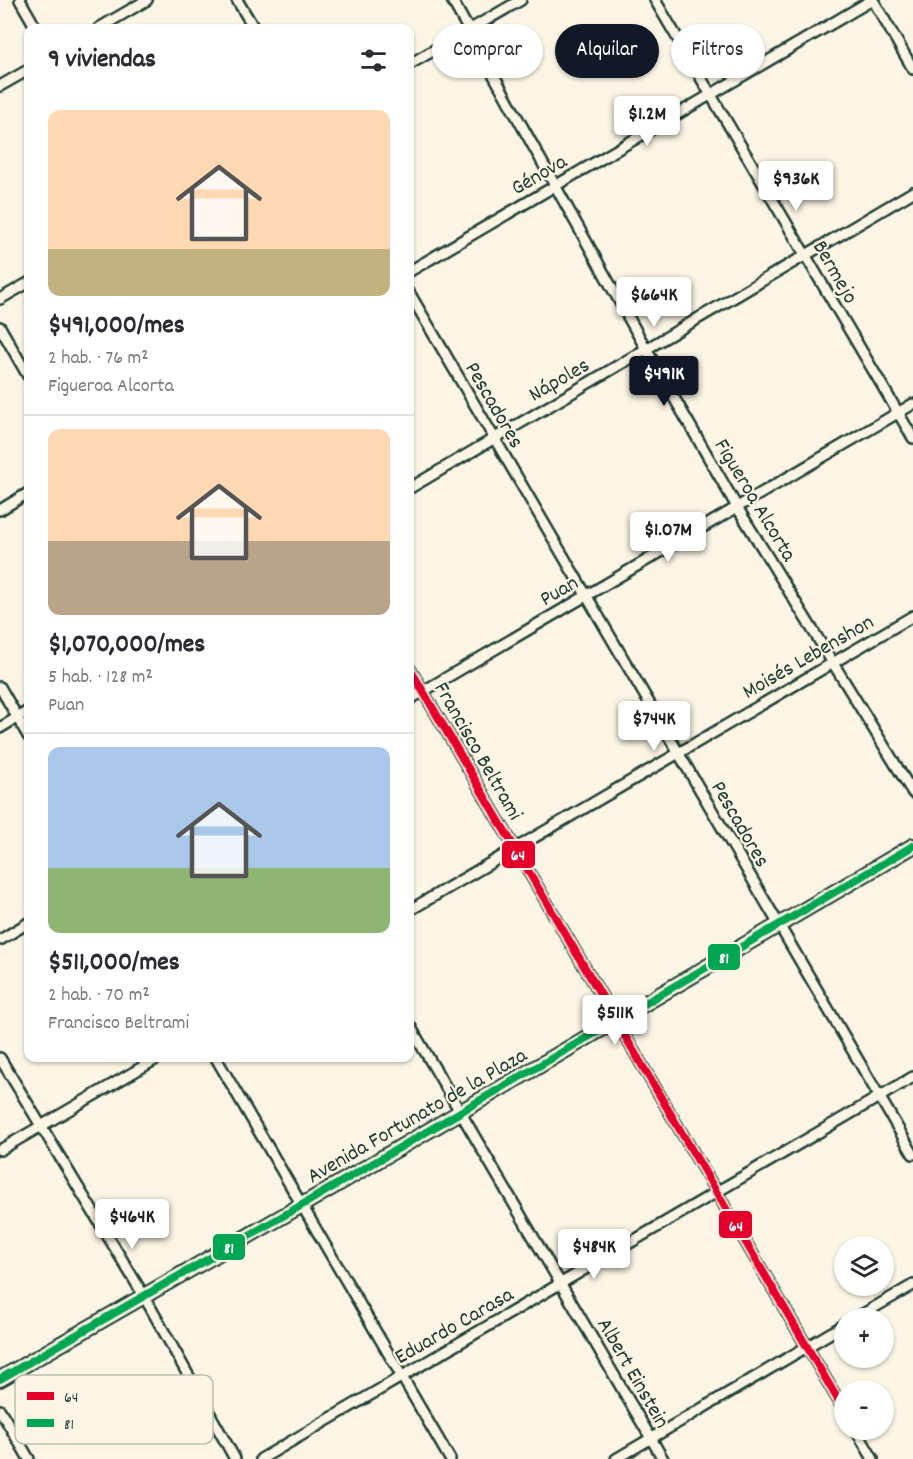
<!DOCTYPE html>
<html lang="es">
<head>
<meta charset="utf-8">
<style>
  body { margin:0; font-family:Dekko,sans-serif; background:#f7f7f7; color:#2b2b33; height:100vh; display:flex; flex-direction:column; font-size:22px; white-space:nowrap }
  * { box-sizing:border-box; margin:0 }
  p { font-size:20px; color:#7c7c81 }
  .icon { flex:none; width:33px; height:33px; fill:none; stroke:currentColor; stroke-width:2; stroke-linecap:round; stroke-linejoin:round }
  .map { position:relative; flex:1; overflow:hidden }
  .panel { position:absolute; left:24px; top:24px; width:390px; height:1038px; display:flex; flex-direction:column; background:#fff; border-radius:12px; box-shadow:0 2px 4px #0004 }
  .panel>* { flex:none }
  .guide { position:absolute; left:432px; top:24px; width:390px; height:54px; display:flex; gap:12px }
  .buttons { position:absolute; left:834px; top:1236px; display:grid; gap:12px }
  .buttons a { display:grid; place-items:center; width:60px; height:60px; border-radius:50%; background:#fff; box-shadow:0 2px 4px #0004; font-size:30px }
  .price { position:absolute; translate:-50% -51px; padding:0 14px; border-radius:6px; background:#fff; color:#222; font-size:20px; line-height:39px; filter:drop-shadow(0 2px 3px #0008) }
  .price::after { content:''; position:absolute; left:50%; top:36px; width:18px; height:14px; margin-left:-9px; background:inherit; clip-path:polygon(0 0,100% 0,50% 100%) }
  .price.active { background:#111827; color:#fff }
  ul { padding:0; list-style:none }
  li { display:grid; align-content:center; gap:12px; height:318px; padding:0 24px }
  li+li { border-top:2px solid #e1e1e2 }
  li span { display:grid; place-items:center; height:186px; border-radius:12px; color:#555 }
  li>.icon { margin-inline-start:auto }
  span .icon { width:108px; height:108px; fill:#fffc; stroke-width:1 }
  li b { font-size:26px }
  h2 { display:flex; justify-content:space-between; align-items:center; height:72px; padding:0 24px; font-size:26px }
  .chip { padding:0 21px; border-radius:27px; background:#fff; box-shadow:0 2px 4px #0004; font-size:21px; line-height:54px }
  .chip.active { background:#111827; color:#fff }
  .map>svg:first-child { display:block }
  .lines { fill:none; stroke-linecap:round; stroke-linejoin:round }
  .street-casing { stroke:#1f3d34; stroke-width:14 }
  .secondary-casing { stroke:#1f3d34; stroke-width:18 }
  .street { stroke:#fcf5e5; stroke-width:9 }
  .secondary { stroke:#fcf5e5; stroke-width:14 }
  .bus-1-casing { stroke:#fcf5e5; stroke-width:12 }
  .bus-2-casing { stroke:#fcf5e5; stroke-width:12 }
  .bus-1 { stroke:#e4002b; stroke-width:8 }
  .bus-2 { stroke:#00a651; stroke-width:8 }
  .labels { text-anchor:middle; stroke-width:4.5; stroke-linejoin:round; paint-order:stroke }
  .street-label { font-size:22px; fill:#1f3d34; stroke:#fcf5e5 }
  .key { fill:#fcf5e5; stroke:#babeb0; stroke-width:1.5 }
  .key-label { font-size:16px; fill:#1f3d34 }
  .line-badge { stroke:#fcf5e5; stroke-width:2 }
  .badge-label { font-size:16px; text-anchor:middle; font-weight:bold; fill:#fff }
</style>
</head>
<body>
<div class="map">
<svg width="913" height="1459" viewBox="0 0 913 1459">
  <rect width="100%" height="100%" fill="#fcf5e5"/>
  <filter id="ink" filterUnits="userSpaceOnUse"><feTurbulence type="fractalNoise" baseFrequency=".0167" numOctaves="2"/><feDisplacementMap in="SourceGraphic" scale="12" xChannelSelector="R" yChannelSelector="G"/><feConvolveMatrix kernelMatrix="1 2 1 2 8 2 1 2 1" color-interpolation-filters="sRGB"/></filter>
  <g filter="url(#ink)">
    <g class="lines">
      <g class="street-casing">
        <g id="street">
          <polyline points="20,0 36,28"/>
          <polyline points="237,0 254,28"/>
          <polyline points="452,0 646,349 737,507 913,793"/>
          <polyline points="655,0 913,438"/>
          <polyline points="873,0 913,69"/>
          <polyline points="99,28 147,0"/>
          <polyline points="410,64 521,0"/>
          <polyline points="0,86 28,70"/>
          <polyline points="410,271 872,0"/>
          <polyline points="410,294 913,1154"/>
          <polyline points="0,299 28,283"/>
          <polyline points="0,327 28,376"/>
          <polyline points="410,488 913,192"/>
          <polyline points="0,510 28,493"/>
          <polyline points="410,669 844,1410"/>
          <polyline points="0,687 28,736"/>
          <polyline points="410,699 913,404"/>
          <polyline points="0,728 28,711"/>
          <polyline points="410,910 913,616"/>
          <polyline points="0,940 28,923"/>
          <polyline points="410,1026 663,1459"/>
          <polyline points="0,1058 144,1296 235,1459"/>
          <polyline points="216,1058 450,1459"/>
          <polyline points="0,1150 158,1058"/>
          <polyline points="856,1318 913,1285"/>
          <polyline points="0,1410 29,1459"/>
          <polyline points="856,1430 873,1459"/>
          <polyline points="261,1459 913,1077"/>
          <polyline points="616,1459 844,1325"/>
        </g>
      </g>
      <g class="secondary-casing">
        <polyline id="secondary" points="0,1379 302,1205 913,846"/>
      </g>
      <use href="#street" class="street"/>
      <use href="#secondary" class="secondary"/>
      <g class="bus-1-casing">
        <polyline id="bus-1" points="410,669 844,1410"/>
      </g>
      <g class="bus-2-casing">
        <polyline id="bus-2" points="0,1379 302,1205 913,846"/>
      </g>
      <use href="#bus-1" class="bus-1"/>
      <use href="#bus-2" class="bus-2"/>
    </g>
  </g>
  <g class="labels">
    <g class="street-label">
      <text transform="translate(538 173) rotate(-30)" y="8">Génova</text>
      <text transform="translate(837 271) rotate(60)" y="8">Bermejo</text>
      <text transform="translate(558 378) rotate(-30)" y="8">Nápoles</text>
      <text transform="translate(496 404) rotate(60)" y="8">Pescadores</text>
      <text transform="translate(757 499) rotate(59)" y="8">Figueroa Alcorta</text>
      <text transform="translate(558 589) rotate(-30)" y="8">Puan</text>
      <text transform="translate(807 655) rotate(-30)" y="8">Moisés Lebenshon</text>
      <text transform="translate(480 750) rotate(60)" y="8">Francisco Beltrami</text>
      <text transform="translate(742 823) rotate(60)" y="8">Pescadores</text>
      <text transform="translate(416 1114) rotate(-30)" y="8">Avenida Fortunato de la Plaza</text>
      <text transform="translate(453 1324) rotate(-30)" y="8">Eduardo Carasa</text>
      <text transform="translate(635 1372) rotate(60)" y="8">Albert Einstein</text>
    </g>
  </g>
  <rect x="15" y="1375" width="198" height="69" rx="9" class="key"/>
  <rect x="27" y="1392" width="27" height="8" fill="#e4002b"/>
  <rect x="27" y="1419" width="27" height="8" fill="#00a651"/>
  <g class="key-label">
    <text x="64" y="1402">64</text>
    <text x="64" y="1429">81</text>
  </g>
  <g class="line-badge">
    <rect x="501" y="840" width="35" height="29" rx="6" fill="#e4002b"/>
    <rect x="707" y="943" width="34" height="28" rx="6" fill="#00a651"/>
    <rect x="718" y="1210" width="35" height="29" rx="6" fill="#e4002b"/>
    <rect x="212" y="1233" width="34" height="28" rx="6" fill="#00a651"/>
  </g>
  <g class="badge-label">
    <text x="518" y="860">64</text>
    <text x="724" y="963">81</text>
    <text x="736" y="1231">64</text>
    <text x="229" y="1253">81</text>
  </g>
</svg>
<div class="buttons">
<a><svg class="icon" aria-label="layers" viewBox="0 0 24 24"><path d="M12 4l9 5-9 5-9-5zM3 14l9 5 9-5"/></svg></a>
<a>+</a>
<a>−</a>
</div>
<b class="price" style="left:647px;top:147px">$1.2M</b>
<b class="price" style="left:796px;top:212px">$936K</b>
<b class="price" style="left:654px;top:328px">$664K</b>
<b class="price active" style="left:664px;top:407px">$491K</b>
<b class="price" style="left:668px;top:563px">$1.07M</b>
<b class="price" style="left:654px;top:752px">$744K</b>
<b class="price" style="left:615px;top:1046px">$511K</b>
<b class="price" style="left:132px;top:1250px">$464K</b>
<b class="price" style="left:594px;top:1280px">$484K</b>
<div class="guide">
<a class="chip">Comprar</a>
<a class="chip active">Alquilar</a>
<a class="chip">Filtros</a>
</div>
<section class="panel">
<h2>9 viviendas<svg class="icon" aria-label="filters" viewBox="0 0 24 24"><path d="M4 7h16M4 17h16"/><circle cx="9" cy="7" r="2"/><circle cx="15" cy="17" r="2"/></svg></h2>
<ul>
<li><span style="background:linear-gradient(#ffd9b3 75%,#c2b280 0)"><svg class="icon" aria-label="home" viewBox="0 0 24 24"><path d="M3 11l9-7 9 7M6 9v11h12V9"/></svg></span><div><b>$491,000/mes</b><p>2 hab. · 76 m²</p><p>Figueroa Alcorta</p></div></li>
<li><span style="background:linear-gradient(#ffd9b3 60%,#b9a48a 0)"><svg class="icon" aria-label="home" viewBox="0 0 24 24"><path d="M3 11l9-7 9 7M6 9v11h12V9"/></svg></span><div><b>$1,070,000/mes</b><p>5 hab. · 128 m²</p><p>Puan</p></div></li>
<li><span style="background:linear-gradient(#a9c7e8 65%,#8fb573 0)"><svg class="icon" aria-label="home" viewBox="0 0 24 24"><path d="M3 11l9-7 9 7M6 9v11h12V9"/></svg></span><div><b>$511,000/mes</b><p>2 hab. · 70 m²</p><p>Francisco Beltrami</p></div></li>
</ul>
</section>
</div>
</body>
</html>
